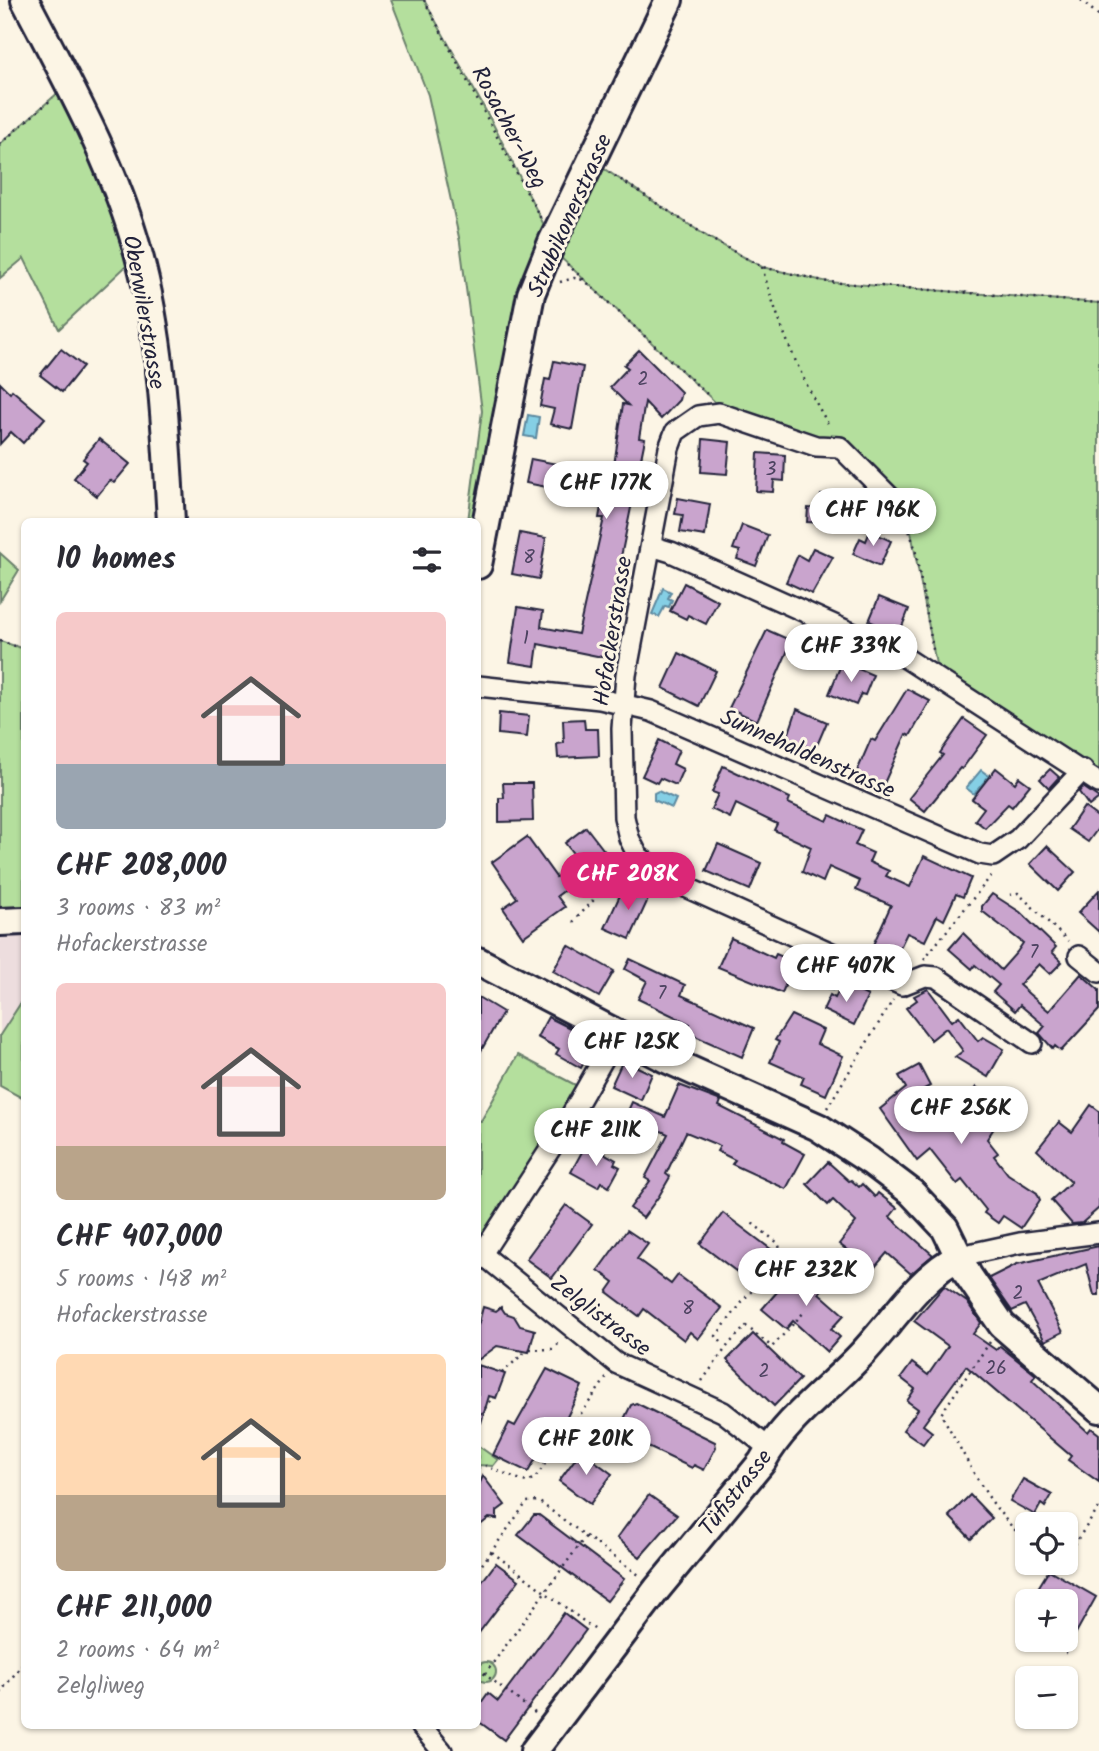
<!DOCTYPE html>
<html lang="en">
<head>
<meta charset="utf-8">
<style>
  body { margin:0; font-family:Kalam,sans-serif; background:#f7f7f7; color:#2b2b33; height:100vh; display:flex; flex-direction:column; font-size:26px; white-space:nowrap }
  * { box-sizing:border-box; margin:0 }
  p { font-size:23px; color:#7c7c81 }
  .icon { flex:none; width:38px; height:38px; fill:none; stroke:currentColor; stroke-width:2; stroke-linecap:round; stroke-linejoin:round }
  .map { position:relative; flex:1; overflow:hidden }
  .panel { position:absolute; left:21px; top:518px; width:460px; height:1211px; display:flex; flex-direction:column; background:#fff; border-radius:10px; box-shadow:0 2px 5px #0004 }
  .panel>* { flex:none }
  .buttons { position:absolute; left:1015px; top:1512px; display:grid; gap:14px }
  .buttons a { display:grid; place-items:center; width:63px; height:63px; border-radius:10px; background:#fff; box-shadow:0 2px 5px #0004; font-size:35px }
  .price { position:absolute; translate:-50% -60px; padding:0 16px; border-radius:24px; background:#fff; color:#222; font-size:23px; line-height:46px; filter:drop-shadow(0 2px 4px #0008) }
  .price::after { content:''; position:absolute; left:50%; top:42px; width:21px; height:16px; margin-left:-10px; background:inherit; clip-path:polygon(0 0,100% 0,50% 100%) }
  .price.current { background:#db2777; color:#fff }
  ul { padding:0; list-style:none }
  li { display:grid; align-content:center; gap:14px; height:371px; padding:0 35px }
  li span { display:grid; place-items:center; height:217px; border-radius:10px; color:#555 }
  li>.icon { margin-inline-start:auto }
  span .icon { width:126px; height:126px; fill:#fffc; stroke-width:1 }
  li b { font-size:30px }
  h2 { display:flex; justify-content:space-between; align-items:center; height:84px; padding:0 35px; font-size:30px }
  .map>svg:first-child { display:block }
  .built { fill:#edddde }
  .green { fill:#b4df9d; stroke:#6b806c; stroke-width:2 }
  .water { fill:#85cfe5; stroke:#5d8aa1; stroke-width:2 }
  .building { fill:#c9a4cd; stroke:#22223b; stroke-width:2 }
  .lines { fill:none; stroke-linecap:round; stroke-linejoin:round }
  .street-casing { stroke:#22223b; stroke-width:24 }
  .secondary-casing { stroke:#22223b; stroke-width:32 }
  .path { stroke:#22223b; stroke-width:2.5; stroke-dasharray:2 5; stroke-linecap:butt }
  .street { stroke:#fcf5e5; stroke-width:19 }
  .secondary { stroke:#fcf5e5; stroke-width:26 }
  .labels { text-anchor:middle; stroke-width:6; stroke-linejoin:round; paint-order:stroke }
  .number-label { font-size:19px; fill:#4c4260 }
  .street-label { font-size:23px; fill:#22223b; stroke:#fcf5e5 }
</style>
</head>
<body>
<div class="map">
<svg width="1099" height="1751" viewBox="0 0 1099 1751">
  <rect width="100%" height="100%" fill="#fcf5e5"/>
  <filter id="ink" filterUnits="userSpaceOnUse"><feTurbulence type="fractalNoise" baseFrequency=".0143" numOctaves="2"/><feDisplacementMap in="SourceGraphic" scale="14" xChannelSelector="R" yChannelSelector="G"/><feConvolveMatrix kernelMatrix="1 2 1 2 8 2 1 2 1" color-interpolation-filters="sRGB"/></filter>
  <g filter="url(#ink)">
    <polygon class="built" points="24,921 24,998 0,1035 0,922"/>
    <g class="green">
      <polygon points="391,0 424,0 492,122 552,241 592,161 711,239 762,267 828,282 1099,303 1099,771 1092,777 938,675 910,526 897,504 840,447 719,413 714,401 560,257 552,242 478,522 468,521 482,411 460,242 428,95"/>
      <polygon points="68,84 139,254 59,329 24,258 0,278 0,144"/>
      <polygon points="0,553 19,570 0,601"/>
      <polygon points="0,641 24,649 24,921 0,922"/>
      <polygon points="24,998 24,1099 0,1086 0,1035"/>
      <polygon points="518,1055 585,1090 478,1260 478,1120 481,1121"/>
      <polygon points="480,1447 498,1460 493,1466 478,1465 478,1448"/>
      <circle cx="486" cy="1672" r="10"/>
    </g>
    <g class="water">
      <polygon points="528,415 539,417 536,438 524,436"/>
      <polygon points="663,588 671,592 668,598 672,600 669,607 665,606 659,617 652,614"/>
      <polygon points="981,770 989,776 974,794 966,788"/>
      <polygon points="658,791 676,799 672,808 654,800 654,793"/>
      <polygon points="815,971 836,981 832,990 811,979"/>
    </g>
    <g class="building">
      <polygon points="61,349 83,366 62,392 40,375"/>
      <polygon points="639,350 681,392 679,400 661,419 645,402 639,438 645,439 610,611 609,629 613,629 607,658 538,644 535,666 510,662 518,607 543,611 541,627 578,634 604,518 599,518 606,478 612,479 623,404 628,405 610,387 628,368 624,365"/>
      <polygon points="554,361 583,367 572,429 550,424 554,409 540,406 545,379 550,380"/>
      <polygon points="0,383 10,393 12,390 45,418 23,443 11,432 0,444"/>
      <polygon points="99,439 130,464 114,483 110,480 97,496 74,478 87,462 83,459"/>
      <polygon points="703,439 730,442 727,474 701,472"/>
      <polygon points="758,453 785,455 784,481 774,480 773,492 756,491"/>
      <polygon points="531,459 562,465 557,489 526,483"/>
      <polygon points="821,495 845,496 843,524 807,522 808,508 820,509"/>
      <polygon points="678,498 710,504 705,536 680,532 683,515 675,514"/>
      <polygon points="742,525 768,535 756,566 737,559 740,551 733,549"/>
      <polygon points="870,531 891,541 880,566 853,554 860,538 866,541"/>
      <polygon points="520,533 546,538 539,579 512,574"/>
      <polygon points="813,548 833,557 812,594 786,582 798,555 807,560"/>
      <polygon points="684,583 718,601 706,624 688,615 686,619 670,611"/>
      <polygon points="879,597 909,609 899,634 869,621"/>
      <polygon points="767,630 792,641 757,721 729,708"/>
      <polygon points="679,653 716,671 699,706 663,688"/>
      <polygon points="842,662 873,675 865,695 861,694 856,705 829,694"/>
      <polygon points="907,689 930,701 910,736 906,734 882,788 855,776 871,739 875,741"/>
      <polygon points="797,709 827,722 815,750 787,739"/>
      <polygon points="499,713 529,716 527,737 498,734"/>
      <polygon points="584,719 585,729 598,729 599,756 558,758 557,744 564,743 563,720"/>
      <polygon points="964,719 987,735 962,769 960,768 925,811 909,798 943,755 940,753"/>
      <polygon points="659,740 679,750 673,764 683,769 676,785 660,778 657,783 642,776"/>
      <polygon points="723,766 790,798 788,803 827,821 830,815 862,830 855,845 873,853 869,862 889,871 886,876 910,887 924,856 971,878 963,897 956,894 944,920 937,916 925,941 907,933 895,958 872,947 891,905 856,890 860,881 829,867 823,882 802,872 811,847 774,830 777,824 736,804 730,818 711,809 718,794 712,792"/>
      <polygon points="996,768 1015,783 1019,777 1030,785 1012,807 1008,804 985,828 975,820 984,808 972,799"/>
      <polygon points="1050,769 1059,777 1049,788 1040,779"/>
      <polygon points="503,783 532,783 533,821 499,822 499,798 504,798"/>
      <polygon points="1083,787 1099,798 1089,806 1079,792"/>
      <polygon points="1084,807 1099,818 1099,827 1088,842 1069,829"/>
      <polygon points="586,827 613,862 592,878 588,873 557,896 565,907 523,937 503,908 517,898 492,862 527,837 556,877 578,860 565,843"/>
      <polygon points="718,844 761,863 750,890 706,871"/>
      <polygon points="1047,846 1075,872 1058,891 1030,864"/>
      <polygon points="625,884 650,895 630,939 605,928"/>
      <polygon points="1099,890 1099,932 1078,913"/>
      <polygon points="992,894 1020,912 1056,947 1052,952 1062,962 1050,974 1039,964 1019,985 1029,994 1049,1011 1081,974 1099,990 1099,1010 1061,1051 1055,1046 1053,1049 1039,1033 1045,1026 1020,1005 1015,1011 993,992 999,985 975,965 972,969 949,949 963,933 1001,970 1017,952 1023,943 982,911 982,906"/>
      <polygon points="731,938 774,958 776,954 795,962 782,993 718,967"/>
      <polygon points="568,945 614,971 599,997 553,971"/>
      <polygon points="630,959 685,985 681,995 754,1028 742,1057 686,1032 690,1024 638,999 647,981 625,969"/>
      <polygon points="842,983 868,996 854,1025 823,1010 830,995 835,998"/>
      <polygon points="928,989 952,1021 959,1016 978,1041 983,1037 1004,1049 988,1077 955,1057 963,1051 946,1028 931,1040 906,1008 917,1000 914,996"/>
      <polygon points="478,997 503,1012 478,1056"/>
      <polygon points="791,1015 823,1030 817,1044 843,1056 826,1095 801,1084 804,1077 770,1062 779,1042 775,1040"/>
      <polygon points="548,1017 596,1041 581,1068 556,1054 559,1049 537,1037"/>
      <polygon points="623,1060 652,1074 641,1100 611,1086"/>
      <polygon points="919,1065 930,1086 922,1090 950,1125 976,1087 1007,1108 987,1139 998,1153 994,1156 1008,1174 1037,1193 1040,1200 1021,1228 1003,1216 998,1223 984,1213 986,1210 962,1180 957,1184 930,1150 917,1161 880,1109 906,1088 899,1076"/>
      <polygon points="679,1085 721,1101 719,1106 784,1139 783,1142 805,1154 786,1189 732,1164 735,1160 717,1151 720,1146 686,1132 666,1174 670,1177 659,1196 643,1218 630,1208 650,1181 645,1178 668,1134 626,1115 632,1102 665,1117"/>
      <polygon points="1091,1105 1099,1111 1099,1208 1082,1223 1072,1224 1051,1200 1071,1182 1037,1150 1059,1122 1072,1132"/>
      <polygon points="584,1148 596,1154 598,1150 616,1160 614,1164 620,1167 609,1187 601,1182 598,1187 571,1172"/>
      <polygon points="828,1162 849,1181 851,1180 859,1187 862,1184 875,1197 878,1193 897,1208 890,1217 933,1255 911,1274 887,1253 875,1267 858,1252 855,1256 839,1244 856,1222 833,1200 828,1205 807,1184"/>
      <polygon points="566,1205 592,1224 552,1278 526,1259"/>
      <polygon points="723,1213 772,1250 749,1281 700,1244"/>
      <polygon points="627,1230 648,1244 637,1259 671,1284 678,1275 722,1308 698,1339 690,1332 684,1340 644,1309 639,1316 607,1292 614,1282 598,1270"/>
      <polygon points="1099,1246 1099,1295 1094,1295 1086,1264 1038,1284 1063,1332 1045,1341 1025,1305 1012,1311 989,1278 1017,1264"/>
      <polygon points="801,1265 825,1286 819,1293 844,1315 831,1329 840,1337 827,1352 793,1321 786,1329 762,1309"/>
      <polygon points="944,1286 967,1302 981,1323 973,1334 996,1350 1000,1346 1036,1375 1032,1380 1088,1432 1091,1428 1099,1434 1099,1482 1068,1460 1071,1456 966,1366 923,1425 932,1432 923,1444 903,1430 918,1409 907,1401 915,1389 901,1378 912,1363 928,1375 948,1346 914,1321"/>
      <polygon points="483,1307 496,1311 501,1307 505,1313 514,1316 520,1326 535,1330 529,1352 497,1346 478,1360 478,1326"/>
      <polygon points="753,1334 800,1379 774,1406 727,1360"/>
      <polygon points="478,1365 505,1374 496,1398 489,1396 481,1423 478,1423"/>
      <polygon points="547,1369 582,1386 565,1421 560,1418 528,1472 493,1455 509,1423 515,1426"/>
      <polygon points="636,1403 715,1442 716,1447 704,1470 694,1465 692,1468 627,1437 629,1434 619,1429 631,1405"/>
      <polygon points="581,1451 612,1474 590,1504 559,1481"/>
      <polygon points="483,1476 505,1505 497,1511 497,1519 489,1518 478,1527 478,1487"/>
      <polygon points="1023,1479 1052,1495 1045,1507 1041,1504 1035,1515 1010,1501"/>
      <polygon points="649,1495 677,1515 640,1557 617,1538"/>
      <polygon points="970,1495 992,1518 971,1539 949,1516"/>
      <polygon points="534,1515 539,1515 624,1579 607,1601 518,1535"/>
      <polygon points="496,1563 519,1580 478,1634 478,1587"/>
      <polygon points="1049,1570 1096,1597 1066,1651 1066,1601 1030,1601"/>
      <polygon points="564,1613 586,1630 504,1740 478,1721 478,1707 488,1693 498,1701"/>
    </g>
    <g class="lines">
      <g class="street-casing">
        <g id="street">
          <polyline points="897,504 840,447 816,446 719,413 698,416 675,432 669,448 626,675 622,729 624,817 629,838 638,856 668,879 902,985 925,976 936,977 1032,1043"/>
          <polyline points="651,546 671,552 901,655 1099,783"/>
          <polyline points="478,686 600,699 651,711 980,854 993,856 1018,839 1083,770"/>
          <polyline points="1079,956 1099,972"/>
          <polyline points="482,1254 616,1363 723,1412 769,1448"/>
          <polyline points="960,1256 1020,1243 1099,1233"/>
          <polyline points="478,1260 562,1131 617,1035"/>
          <polyline points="421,1726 442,1751"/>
        </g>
      </g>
      <g class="secondary-casing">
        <g id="secondary">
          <path d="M25,0c42,81 89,164 113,252 24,86 28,181 33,270"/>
          <polyline points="478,565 531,294 552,242 669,0"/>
          <polyline points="0,922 24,921"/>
          <polyline points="478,961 666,1059 818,1127 870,1161 911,1192 945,1228 968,1275 1002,1325 1099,1409"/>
          <path d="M534,1751l123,-162 105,-127c22,-41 63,-70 95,-103 34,-34 60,-81 103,-103"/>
        </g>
      </g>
      <g class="path">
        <polyline points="424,0 541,219"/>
        <polyline points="1081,0 1099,16"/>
        <polyline points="0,144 53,98"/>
        <polyline points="609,172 711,239 762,267 828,282 1099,303"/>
        <polyline points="567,264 708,395"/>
        <path d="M762,267c17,58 37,109 68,160"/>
        <polyline points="560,282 574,278 584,280"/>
        <polyline points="905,518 915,548 934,655"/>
        <polyline points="0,641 24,649"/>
        <polyline points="1010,895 1018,893 1068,941"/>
        <polyline points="573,922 624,868"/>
        <polyline points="924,959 992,875"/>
        <polyline points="827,1108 893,1000"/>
        <polyline points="721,1342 716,1336 747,1296 770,1272 781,1251 778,1243 752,1223"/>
        <path d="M990,1342l-49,72c26,44 46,93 86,127"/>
        <polyline points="530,1350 552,1349 562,1341"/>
        <polyline points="502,1373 525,1352"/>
        <polyline points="702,1381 729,1344 746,1326 772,1347 806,1310"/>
        <polyline points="481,1414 493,1397"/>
        <polyline points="478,1468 486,1466 526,1482 535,1478 607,1377"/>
        <polyline points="492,1552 598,1632"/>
        <polyline points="1066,1556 1099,1508"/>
        <polyline points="478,1570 527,1502 538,1501 639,1575"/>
        <polyline points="478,1669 535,1713"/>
        <polyline points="485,1674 586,1536"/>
        <polyline points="0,1693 24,1662"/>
      </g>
      <use href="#street" class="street"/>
      <use href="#secondary" class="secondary"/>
    </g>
  </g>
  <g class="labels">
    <g class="number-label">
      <text x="643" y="385">2</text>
      <text x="771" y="475">3</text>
      <text x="529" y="563">8</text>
      <text x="526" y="644">1</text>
      <text x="1034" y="958">7</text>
      <text x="662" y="999">7</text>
      <text x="1018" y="1299">2</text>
      <text x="688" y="1314">8</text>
      <text x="996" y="1374">26</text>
      <text x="764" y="1377">2</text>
    </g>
    <g class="street-label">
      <text transform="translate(510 127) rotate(62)" y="8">Rosacher-Weg</text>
      <text transform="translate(569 215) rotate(-66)" y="8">Strubikonerstrasse</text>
      <text transform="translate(145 312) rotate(80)" y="8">Oberwilerstrasse</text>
      <text transform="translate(612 631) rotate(-81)" y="8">Hofackerstrasse</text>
      <text transform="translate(808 753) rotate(24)" y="8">Sunnehaldenstrasse</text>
      <text transform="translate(601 1315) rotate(37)" y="8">Zelglistrasse</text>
      <text transform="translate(735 1492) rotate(-52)" y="8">Tüfistrasse</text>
    </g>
  </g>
</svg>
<div class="buttons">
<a><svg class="icon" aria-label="locate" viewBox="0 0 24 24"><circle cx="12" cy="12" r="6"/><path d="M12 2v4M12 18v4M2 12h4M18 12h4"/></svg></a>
<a>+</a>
<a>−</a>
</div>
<b class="price" style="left:606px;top:521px">CHF 177K</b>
<b class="price" style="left:873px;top:548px">CHF 196K</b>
<b class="price" style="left:851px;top:684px">CHF 339K</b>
<b class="price current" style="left:628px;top:912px">CHF 208K</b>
<b class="price" style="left:846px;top:1004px">CHF 407K</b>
<b class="price" style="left:632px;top:1080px">CHF 125K</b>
<b class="price" style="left:961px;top:1146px">CHF 256K</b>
<b class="price" style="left:596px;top:1168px">CHF 211K</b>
<b class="price" style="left:806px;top:1308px">CHF 232K</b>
<b class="price" style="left:586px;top:1477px">CHF 201K</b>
<section class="panel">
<h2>10 homes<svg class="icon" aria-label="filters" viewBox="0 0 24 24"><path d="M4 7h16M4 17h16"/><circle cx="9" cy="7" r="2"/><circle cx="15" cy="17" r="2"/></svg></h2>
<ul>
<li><span style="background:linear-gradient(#f6c9c9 70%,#9aa5b1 0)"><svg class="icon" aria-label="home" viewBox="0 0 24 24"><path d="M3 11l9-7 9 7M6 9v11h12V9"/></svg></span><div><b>CHF 208,000</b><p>3 rooms · 83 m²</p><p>Hofackerstrasse</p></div></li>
<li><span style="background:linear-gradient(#f6c9c9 75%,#b9a48a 0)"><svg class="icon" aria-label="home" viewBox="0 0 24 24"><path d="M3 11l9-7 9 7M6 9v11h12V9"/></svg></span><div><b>CHF 407,000</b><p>5 rooms · 148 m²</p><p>Hofackerstrasse</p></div></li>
<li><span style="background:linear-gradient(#ffd9b3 65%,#b9a48a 0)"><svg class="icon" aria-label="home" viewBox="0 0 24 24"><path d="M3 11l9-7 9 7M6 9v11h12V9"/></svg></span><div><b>CHF 211,000</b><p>2 rooms · 64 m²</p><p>Zelgliweg</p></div></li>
</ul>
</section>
</div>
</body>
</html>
